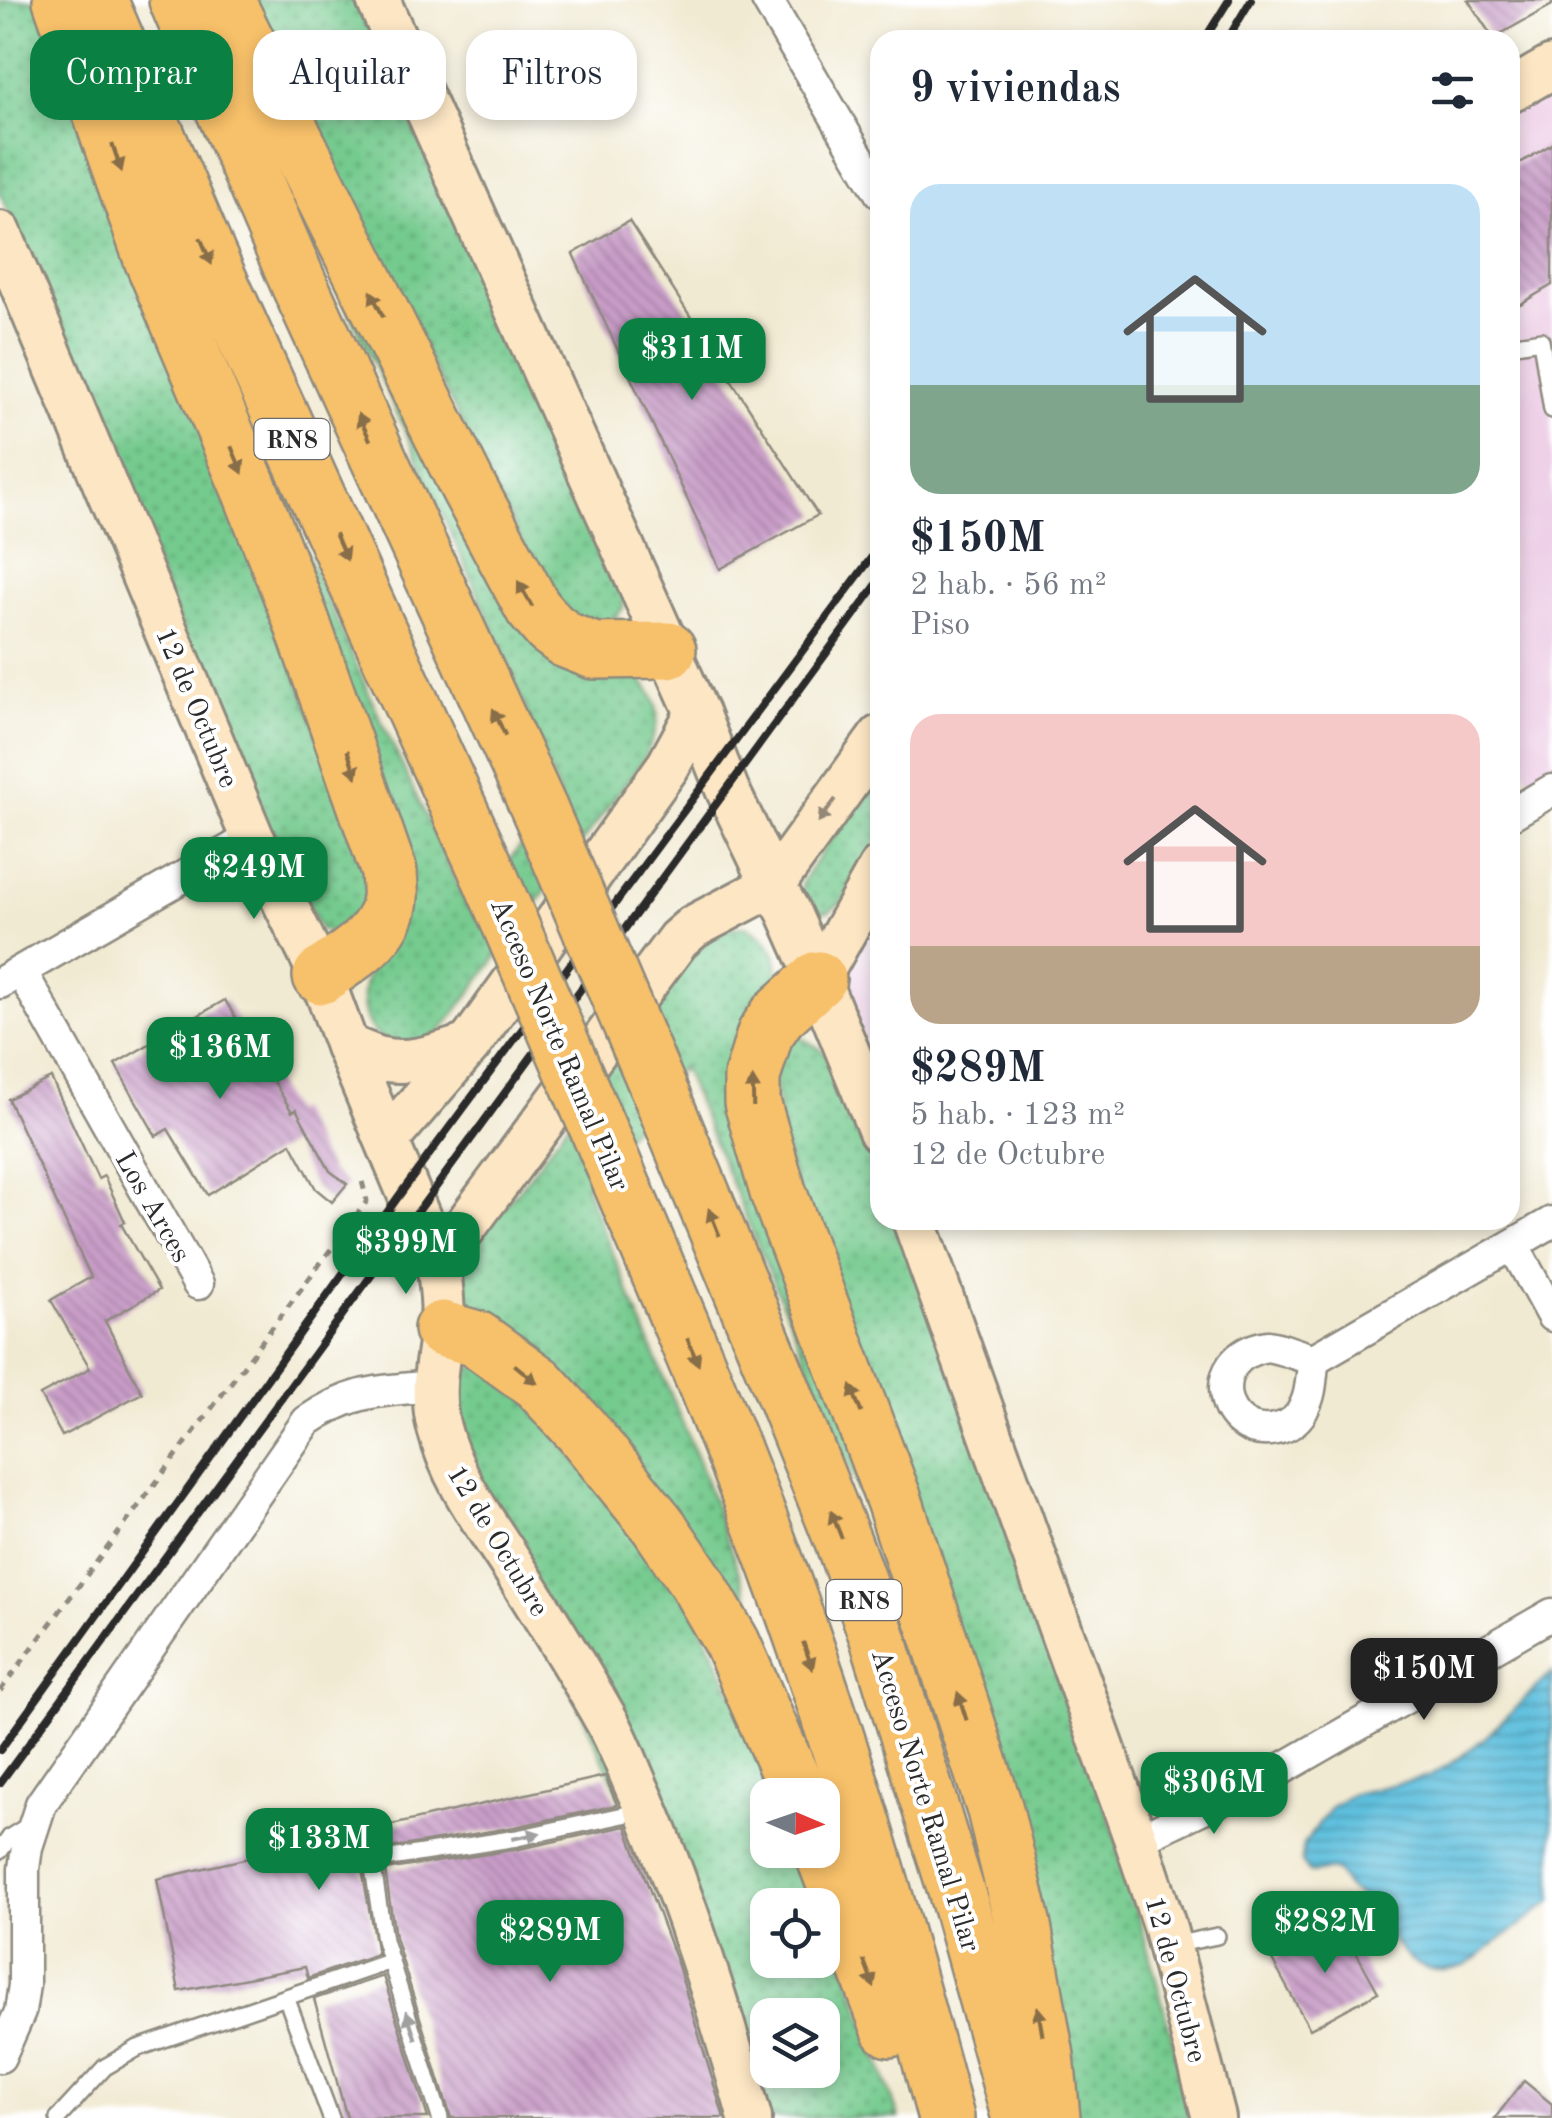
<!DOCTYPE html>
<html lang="es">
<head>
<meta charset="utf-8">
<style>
  body { margin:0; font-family:"Old Standard TT",serif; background:#f2f2f3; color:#1f2937; height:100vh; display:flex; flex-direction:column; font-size:38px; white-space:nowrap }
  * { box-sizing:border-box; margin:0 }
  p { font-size:32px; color:#747a83 }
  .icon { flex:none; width:55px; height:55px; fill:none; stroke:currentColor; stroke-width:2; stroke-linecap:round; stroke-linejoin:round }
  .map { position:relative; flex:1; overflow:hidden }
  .side { position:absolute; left:870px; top:30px; width:650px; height:1200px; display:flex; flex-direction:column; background:#fff; border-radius:30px; box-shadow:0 5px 15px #0003 }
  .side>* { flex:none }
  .banner { position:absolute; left:30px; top:30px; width:690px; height:90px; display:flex; gap:20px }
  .needle { width:65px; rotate:92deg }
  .tools { position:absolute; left:750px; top:1778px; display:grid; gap:20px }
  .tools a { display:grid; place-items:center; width:90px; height:90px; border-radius:20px; background:#fff; box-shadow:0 5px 15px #0003; font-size:50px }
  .price { position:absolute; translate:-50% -85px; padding:0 22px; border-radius:20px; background:#0b8043; color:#fff; font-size:32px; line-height:65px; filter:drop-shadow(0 2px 5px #0008) }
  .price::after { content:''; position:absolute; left:50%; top:60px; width:30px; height:22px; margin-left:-15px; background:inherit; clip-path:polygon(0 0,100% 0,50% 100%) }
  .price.selected { background:#222; color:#fff }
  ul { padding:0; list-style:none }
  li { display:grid; align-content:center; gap:20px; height:530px; padding:0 40px }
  li span { display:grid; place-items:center; height:310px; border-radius:30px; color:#555 }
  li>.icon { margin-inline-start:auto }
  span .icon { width:180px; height:180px; fill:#fffc; stroke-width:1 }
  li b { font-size:42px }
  h2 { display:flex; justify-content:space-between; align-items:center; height:120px; padding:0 40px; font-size:42px }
  .pill { padding:0 35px; border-radius:30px; background:#fff; box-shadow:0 5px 15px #0003; font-size:35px; line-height:90px }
  .pill.selected { background:#0b8043; color:#fff }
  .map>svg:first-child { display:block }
  .built { fill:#eed0e7 }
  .grass { fill:url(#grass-dots); stroke:#507a5c; stroke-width:2.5; fill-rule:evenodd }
  .water { fill:url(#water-rules); stroke:#457684; stroke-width:2.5 }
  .building { fill:url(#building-back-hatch) }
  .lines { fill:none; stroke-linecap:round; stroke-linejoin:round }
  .lane-casing { stroke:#8e8a7f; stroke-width:20 }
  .street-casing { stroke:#8e8a7f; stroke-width:35 }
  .secondary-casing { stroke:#8e8a7f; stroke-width:48 }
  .highway-casing { stroke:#8e8a7f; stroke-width:60 }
  .path { stroke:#8e8a7f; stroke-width:5; stroke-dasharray:8 8; stroke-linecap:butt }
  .lane { stroke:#fff; stroke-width:15 }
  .street { stroke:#fff; stroke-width:30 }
  .secondary { stroke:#fce6c4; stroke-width:42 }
  .highway { stroke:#f7c06b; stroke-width:55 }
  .rail { stroke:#2b2b2b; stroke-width:8 }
  .highway-bridge-casing { stroke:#8e8a7f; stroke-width:60; stroke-linecap:butt }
  .highway-bridge { stroke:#f7c06b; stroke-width:55 }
  .oneway { fill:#876e48 }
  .oneway2 { fill:#948878 }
  .oneway3 { fill:#a0a0a0 }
  .labels { text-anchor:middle; stroke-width:8; stroke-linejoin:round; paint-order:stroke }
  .shield { fill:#fff; stroke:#6b6b6b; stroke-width:2.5 }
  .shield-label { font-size:25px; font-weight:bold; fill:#2b2b2b }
  .street-label { font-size:28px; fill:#2b2b2b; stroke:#fff }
</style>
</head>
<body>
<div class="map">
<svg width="1552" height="2118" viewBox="0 0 1552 2118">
  <defs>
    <pattern id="grass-dots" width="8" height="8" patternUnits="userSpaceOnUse" patternTransform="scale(2.5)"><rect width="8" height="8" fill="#74ca8e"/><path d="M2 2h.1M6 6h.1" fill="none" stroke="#5fa474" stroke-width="1.8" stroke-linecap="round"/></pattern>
    <pattern id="water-rules" width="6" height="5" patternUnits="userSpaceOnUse" patternTransform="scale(2.5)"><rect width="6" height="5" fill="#5fc0de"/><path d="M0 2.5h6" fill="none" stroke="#4f9cb4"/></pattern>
    <pattern id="building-back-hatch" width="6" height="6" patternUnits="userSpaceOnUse" patternTransform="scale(2.5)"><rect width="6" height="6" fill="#c99dc8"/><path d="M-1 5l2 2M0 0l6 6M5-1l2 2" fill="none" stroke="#a380a3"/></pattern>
  </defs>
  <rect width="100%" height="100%" fill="#fff"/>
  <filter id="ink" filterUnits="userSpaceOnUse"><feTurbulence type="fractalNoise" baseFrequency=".01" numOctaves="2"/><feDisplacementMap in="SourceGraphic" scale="20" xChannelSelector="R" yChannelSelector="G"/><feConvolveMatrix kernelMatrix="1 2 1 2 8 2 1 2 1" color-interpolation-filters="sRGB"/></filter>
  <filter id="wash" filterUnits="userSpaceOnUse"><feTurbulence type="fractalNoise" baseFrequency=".0048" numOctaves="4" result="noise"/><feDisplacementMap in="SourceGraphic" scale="40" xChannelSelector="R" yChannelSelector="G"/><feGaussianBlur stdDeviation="2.25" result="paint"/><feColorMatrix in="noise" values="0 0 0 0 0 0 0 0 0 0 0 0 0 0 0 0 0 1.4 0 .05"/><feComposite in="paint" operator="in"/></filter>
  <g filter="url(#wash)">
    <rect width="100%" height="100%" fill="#f1ead3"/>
    <g class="built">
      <polygon points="1552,86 1552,790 1539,798 1510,745 1510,111"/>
      <polygon points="880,905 880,1079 840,976"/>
    </g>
    <g class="grass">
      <polygon points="0,0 40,0 221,463 379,905 334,934 321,930 266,831 0,193"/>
      <polygon points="248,0 356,0 624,595 623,608 606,628 564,626"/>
      <path d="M254,108l269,510 115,59c28,28 21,48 7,80l-195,263 -18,22c-14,-1 -37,3 -49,-3 -22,-12 -24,-45 -15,-66 5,-12 13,-24 20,-35l-131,-497 118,266 94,203 91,-113 -60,-154 -101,-226z"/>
      <polygon points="877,779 880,779 880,837 841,903 828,912 812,910 802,898 802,882 868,784"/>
      <path d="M745,926c23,10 39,32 30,58 -4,15 -14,30 -21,44l176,662 -56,-159 -53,-137 -139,-327 -97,119 114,277 89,243 -42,-62 -266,-323c-10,-19 -20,-37 -13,-59 11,-30 44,-61 63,-87 55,-75 110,-150 164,-225l32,-21z"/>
      <polygon points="800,1037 822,1050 836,1069 880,1177 880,1220 898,1220 1121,1851 1194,2118 1075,2118 783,1140 771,1052 789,1039"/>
      <path d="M473,1367h27l192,238 88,190h-12v55h34l26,65 71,203h-133l-308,-679c-5,-33 -18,-53 15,-72zM768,1905h54v55h-54zM768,2015h54v55h-54z"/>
    </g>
    <path class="water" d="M1552,1672v229l-85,64c-58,21 -71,-25 -100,-63 -5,-6 -13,-8 -19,-14 -6,-6 -6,-12 -13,-18l-25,3 -9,-11 3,-18 27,-37 22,-13 77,-18 29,-18 27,-21z"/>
    <g id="blocks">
      <g class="building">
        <polygon points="1468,0 1552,0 1552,5 1493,38"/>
        <polygon points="1552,144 1552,285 1510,310 1510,169"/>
        <polygon points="629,221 818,515 720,569 573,254"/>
        <polygon points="225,1000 292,1112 296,1109 330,1171 347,1184 332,1202 316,1189 291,1143 208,1195 168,1129 156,1136 115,1064"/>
        <polygon points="51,1078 98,1179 104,1176 125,1222 121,1224 159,1290 105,1321 142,1393 62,1436 40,1395 90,1368 51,1300 91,1277 8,1099"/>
        <polygon points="605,1776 617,1805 515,1827 366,1852 361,1863 377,1954 308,1978 305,1967 179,1991 157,1879"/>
        <polygon points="626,1826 678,1966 724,2118 451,2118 395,1937 385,1870 519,1849"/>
        <polygon points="1340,1923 1378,1992 1310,2029 1272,1960"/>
        <polygon points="383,1976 428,2118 347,2118 314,1999"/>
        <polygon points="1524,2081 1552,2104 1552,2118 1495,2118"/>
      </g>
    </g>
  </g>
  <g filter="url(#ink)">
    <use href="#blocks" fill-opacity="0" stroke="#8e8a7f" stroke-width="2.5"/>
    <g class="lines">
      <g class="lane-casing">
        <g id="lane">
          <polyline points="1510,345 1541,340 1552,410"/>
          <polyline points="0,1851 10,1837 31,1824"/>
          <polyline points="1173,1945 1217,1936"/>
          <polyline points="286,1997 331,2118"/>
          <polyline points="58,2118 105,2067 138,2048 391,1961"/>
          <polyline points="440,2118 384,1940 372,1861 517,1838 642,1811"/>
        </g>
      </g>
      <g class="street-casing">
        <g id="street">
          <polyline points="767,0 880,193"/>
          <polyline points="1510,815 1552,790"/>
          <polyline points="21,971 198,1284"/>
          <polyline points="0,983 252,837"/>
          <polyline points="1513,1245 1552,1316"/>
          <path d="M1267,1346c17,2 30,10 47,13 -3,15 -2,33 -9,46 -5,13 -16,22 -29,24 -55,12 -76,-72 -9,-83z"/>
          <polyline points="1314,1359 1552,1222"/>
          <polyline points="1136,1840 1266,1778 1552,1614"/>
          <path d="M0,2057l20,-45 4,-27v-116l3,-22 14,-43 266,-383c46,-32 75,-30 128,-35"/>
        </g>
      </g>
      <g class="secondary-casing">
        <g id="secondary">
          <polyline points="378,0 697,713 727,789 773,885 788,911 818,979 880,1131"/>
          <polyline points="1510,91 1552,67"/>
          <path d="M0,233l252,604 69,139 26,70 91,217c3,22 6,44 4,68 -5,33 -12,64 -3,97 13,52 47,96 75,140 33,52 65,103 95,157 13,24 22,51 34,76 44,103 77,210 107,317"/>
          <polyline points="818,979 880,868"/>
          <path d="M347,1046c10,4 21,9 31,12 31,9 62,-4 91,-13"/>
          <polyline points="387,1140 469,1045 668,766 697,713"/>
          <polyline points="914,1220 1136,1840 1164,1925 1214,2118"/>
          <polyline points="438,1263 678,940 693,927 773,885 880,737"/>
        </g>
      </g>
      <g class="highway-casing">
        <g id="highway">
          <path d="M61,0l91,259 98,231 50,127 89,255c0,8 2,17 1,25 -2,38 -41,59 -69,79"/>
          <polyline points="99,0 209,258 489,875"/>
          <polyline points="177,0 298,282 540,811"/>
          <polyline points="226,0 467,485 533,608 550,628 566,640 594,651 668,650"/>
          <polyline points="818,979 778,1015 765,1034 752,1077 752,1102 778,1192 894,1500 995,1810 1023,1926 1046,2056 1052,2118"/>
          <polyline points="662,1097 777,1376 844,1544 878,1638 962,1910 1020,2118"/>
          <path d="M614,1166c56,132 113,265 163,400 67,181 119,366 169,552"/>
          <polyline points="442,1329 477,1339 538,1383 582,1431 658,1525 696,1581 732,1643 799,1795"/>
          <polyline points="822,1850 890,2029"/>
        </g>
      </g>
      <polyline class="path" points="0,1691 367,1201 361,1177"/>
      <use href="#lane" class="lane"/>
      <use href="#street" class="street"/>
      <use href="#secondary" class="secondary"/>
      <use href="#highway" class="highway"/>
      <g class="rail">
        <polyline points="1204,40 1229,0"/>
        <polyline points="1227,40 1251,0"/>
        <polyline points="0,1750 406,1186 880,546"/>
        <polyline points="0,1783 880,580"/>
      </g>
      <g class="highway-bridge-casing">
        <g id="highway-bridge">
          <polyline points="540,811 662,1097"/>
          <polyline points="489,875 614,1166"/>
        </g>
      </g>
      <use href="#highway-bridge" class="highway-bridge"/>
    </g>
    <defs><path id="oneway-solid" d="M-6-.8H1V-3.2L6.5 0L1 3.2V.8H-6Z" transform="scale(2.5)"/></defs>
    <g class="oneway">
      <use href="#oneway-solid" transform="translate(117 158) rotate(71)"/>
      <use href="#oneway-solid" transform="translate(206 251) rotate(67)"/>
      <use href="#oneway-solid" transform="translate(377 304) rotate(-116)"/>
      <use href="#oneway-solid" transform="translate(364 427) rotate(-115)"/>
      <use href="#oneway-solid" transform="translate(237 460) rotate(67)"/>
      <use href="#oneway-solid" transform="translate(341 547) rotate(66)"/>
      <use href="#oneway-solid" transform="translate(525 594) rotate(-119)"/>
      <use href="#oneway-solid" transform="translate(499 722) rotate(-115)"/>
      <use href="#oneway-solid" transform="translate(352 764) rotate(71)"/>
      <use href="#oneway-solid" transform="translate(753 1092) rotate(-91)"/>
      <use href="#oneway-solid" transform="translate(714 1222) rotate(-112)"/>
      <use href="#oneway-solid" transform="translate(693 1352) rotate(67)"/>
      <use href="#oneway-solid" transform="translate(526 1374) rotate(39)"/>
      <use href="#oneway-solid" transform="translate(856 1399) rotate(-111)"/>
      <use href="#oneway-solid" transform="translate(836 1524) rotate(-112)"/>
      <use href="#oneway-solid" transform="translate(808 1656) rotate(71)"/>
      <use href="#oneway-solid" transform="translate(962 1706) rotate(-108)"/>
      <use href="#oneway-solid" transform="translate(869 1974) rotate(69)"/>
      <use href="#oneway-solid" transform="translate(1040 2021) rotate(-100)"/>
    </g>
    <use class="oneway2" href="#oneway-solid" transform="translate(827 811) rotate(126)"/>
    <g class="oneway3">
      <use href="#oneway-solid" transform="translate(526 1836) rotate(-12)"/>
      <use href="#oneway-solid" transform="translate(411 2025) rotate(-108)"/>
    </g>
  </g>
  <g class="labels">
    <g class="shield">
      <rect x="254.5" y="419" width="75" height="40" rx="8"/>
      <rect x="826.5" y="1580" width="75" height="40" rx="8"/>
    </g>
    <g class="shield-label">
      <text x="292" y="448">RN8</text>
      <text x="864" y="1609">RN8</text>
    </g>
    <g class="street-label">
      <text transform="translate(198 707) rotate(67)" y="10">12 de Octubre</text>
      <text transform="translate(561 1044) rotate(67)" y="10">Acceso Norte Ramal Pilar</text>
      <text transform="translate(154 1206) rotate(60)" y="10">Los Arces</text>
      <text transform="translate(499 1540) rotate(59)" y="10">12 de Octubre</text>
      <text transform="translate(927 1800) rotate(73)" y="10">Acceso Norte Ramal Pilar</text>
      <text transform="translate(1177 1979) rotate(75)" y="10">12 de Octubre</text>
    </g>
  </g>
</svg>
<div class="tools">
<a><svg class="needle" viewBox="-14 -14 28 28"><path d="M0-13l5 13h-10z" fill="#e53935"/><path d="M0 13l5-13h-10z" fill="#747a83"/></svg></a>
<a><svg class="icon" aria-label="locate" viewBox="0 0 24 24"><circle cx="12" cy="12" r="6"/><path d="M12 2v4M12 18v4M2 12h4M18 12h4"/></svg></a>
<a><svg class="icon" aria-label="layers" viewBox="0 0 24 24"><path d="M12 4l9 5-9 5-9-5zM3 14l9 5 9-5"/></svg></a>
</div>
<b class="price" style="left:692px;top:403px">$311M</b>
<b class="price" style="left:254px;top:922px">$249M</b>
<b class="price" style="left:220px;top:1102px">$136M</b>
<b class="price" style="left:406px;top:1297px">$399M</b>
<b class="price selected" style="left:1424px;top:1723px">$150M</b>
<b class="price" style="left:1214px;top:1837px">$306M</b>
<b class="price" style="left:319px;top:1893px">$133M</b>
<b class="price" style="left:1325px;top:1976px">$282M</b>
<b class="price" style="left:550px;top:1985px">$289M</b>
<div class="banner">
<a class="pill selected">Comprar</a>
<a class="pill">Alquilar</a>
<a class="pill">Filtros</a>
</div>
<section class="side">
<h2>9 viviendas<svg class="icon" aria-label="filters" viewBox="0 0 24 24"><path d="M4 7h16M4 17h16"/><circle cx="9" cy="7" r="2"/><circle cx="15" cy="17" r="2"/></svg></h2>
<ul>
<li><span style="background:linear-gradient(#bfe0f5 65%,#7fa58c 0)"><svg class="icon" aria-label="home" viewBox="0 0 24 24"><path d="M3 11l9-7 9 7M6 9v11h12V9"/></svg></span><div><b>$150M</b><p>2 hab. · 56 m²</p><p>Piso</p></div></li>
<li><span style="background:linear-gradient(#f6c9c9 75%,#b9a48a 0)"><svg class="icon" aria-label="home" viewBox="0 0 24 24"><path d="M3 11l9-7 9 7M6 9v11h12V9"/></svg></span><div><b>$289M</b><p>5 hab. · 123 m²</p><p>12 de Octubre</p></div></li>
</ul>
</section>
</div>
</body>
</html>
